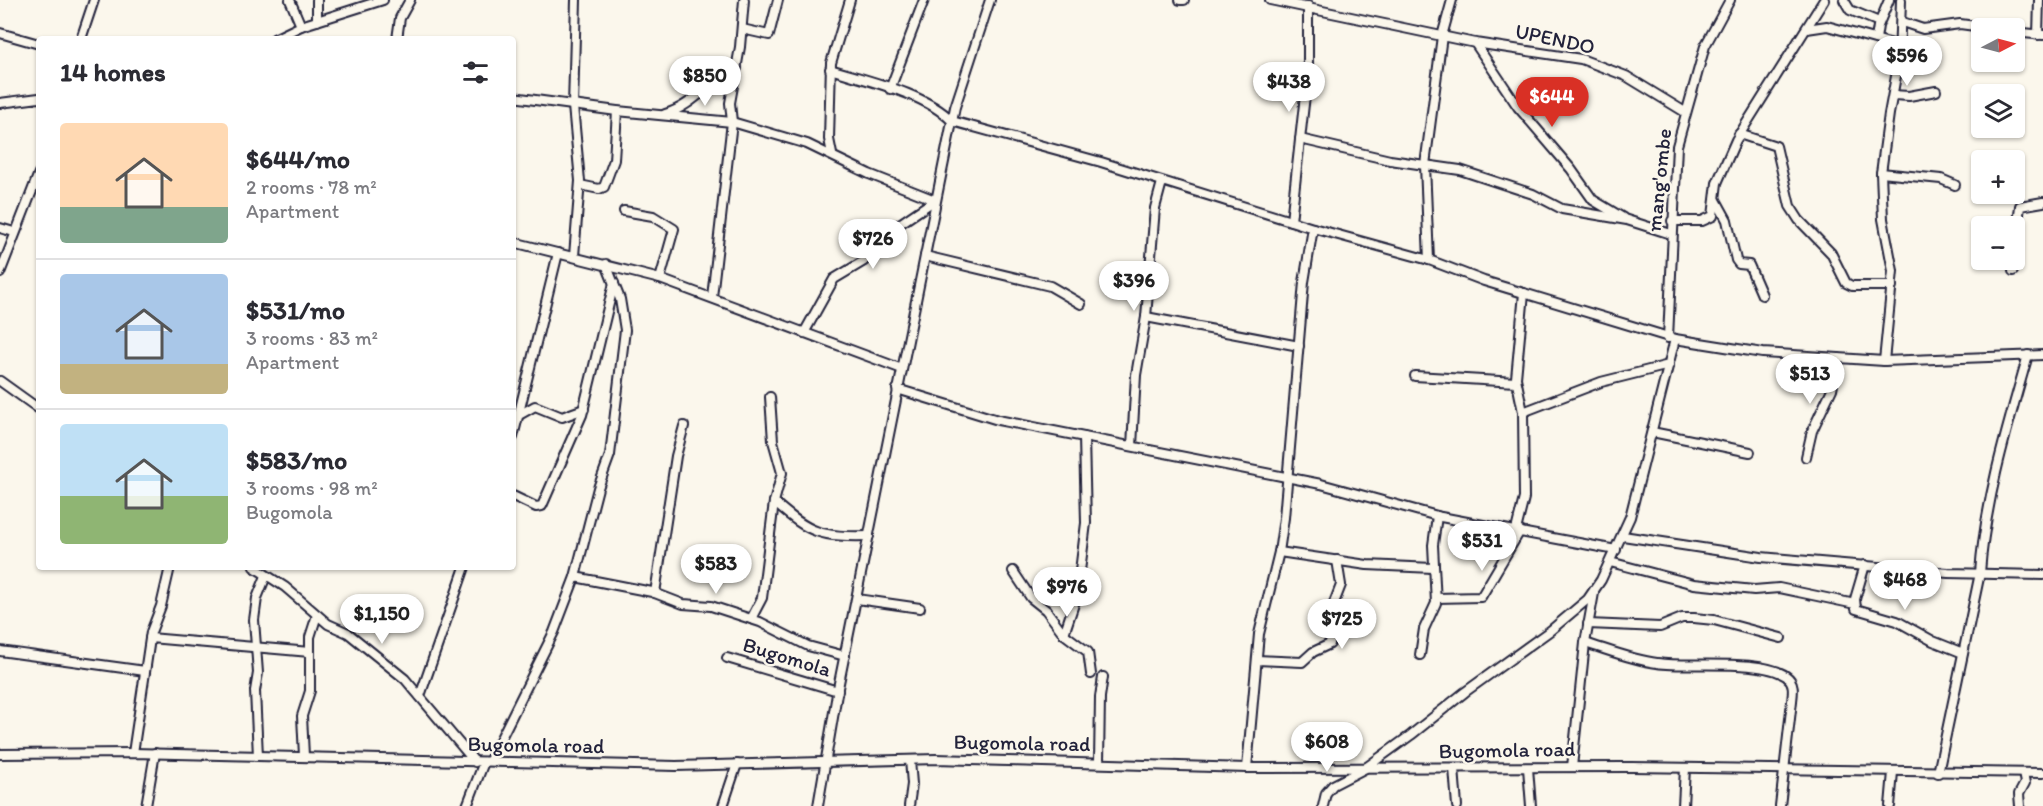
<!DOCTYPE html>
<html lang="en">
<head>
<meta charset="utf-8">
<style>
  body { margin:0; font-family:Itim,sans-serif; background:#f7f7f7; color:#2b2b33; height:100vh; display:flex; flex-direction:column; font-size:22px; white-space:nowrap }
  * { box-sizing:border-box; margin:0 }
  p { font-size:20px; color:#7c7c81 }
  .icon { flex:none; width:33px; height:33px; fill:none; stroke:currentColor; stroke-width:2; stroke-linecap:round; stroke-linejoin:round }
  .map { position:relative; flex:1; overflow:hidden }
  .sheet { position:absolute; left:36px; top:36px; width:480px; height:534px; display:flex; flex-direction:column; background:#fff; border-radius:6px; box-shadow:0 2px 4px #0004 }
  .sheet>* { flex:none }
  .needle { width:39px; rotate:84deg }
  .controls { position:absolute; left:1971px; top:18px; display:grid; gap:12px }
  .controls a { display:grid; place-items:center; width:54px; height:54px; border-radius:6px; background:#fff; box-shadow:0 2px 4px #0004; font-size:30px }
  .price { position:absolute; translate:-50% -51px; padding:0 14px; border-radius:21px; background:#fff; color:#222; font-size:20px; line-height:39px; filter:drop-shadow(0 2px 3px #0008) }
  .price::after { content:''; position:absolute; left:50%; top:36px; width:18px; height:14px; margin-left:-9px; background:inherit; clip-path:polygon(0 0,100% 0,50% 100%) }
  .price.on { background:#d93025; color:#fff }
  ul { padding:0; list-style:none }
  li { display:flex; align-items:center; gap:18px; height:150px; padding:0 24px }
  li+li { border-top:2px solid #e1e1e2 }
  li span { display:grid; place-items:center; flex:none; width:168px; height:120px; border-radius:6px; color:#555 }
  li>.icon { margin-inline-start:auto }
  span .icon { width:72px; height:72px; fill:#fffc; stroke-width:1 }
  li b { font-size:26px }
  h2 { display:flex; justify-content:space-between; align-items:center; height:72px; padding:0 24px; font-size:26px }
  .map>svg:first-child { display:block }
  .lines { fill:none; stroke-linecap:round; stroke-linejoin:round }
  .street-casing { stroke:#22223b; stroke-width:12 }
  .street { stroke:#fbf7ec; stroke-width:8 }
  .labels { text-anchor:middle; stroke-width:5; stroke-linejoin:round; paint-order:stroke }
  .street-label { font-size:21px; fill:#22223b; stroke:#fbf7ec }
</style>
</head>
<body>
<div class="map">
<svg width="2043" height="806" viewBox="0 0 2043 806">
  <rect width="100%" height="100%" fill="#fbf7ec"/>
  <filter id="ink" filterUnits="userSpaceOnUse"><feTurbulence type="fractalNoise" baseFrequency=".0167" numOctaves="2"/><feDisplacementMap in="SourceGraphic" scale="12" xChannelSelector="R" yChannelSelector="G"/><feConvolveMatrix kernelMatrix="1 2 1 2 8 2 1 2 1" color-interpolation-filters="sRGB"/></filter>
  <g filter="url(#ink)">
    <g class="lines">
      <g class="street-casing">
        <g id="street">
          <polyline points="290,0 301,26"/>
          <polyline points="317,0 317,21"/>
          <polyline points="1180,0 1184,0"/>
          <polyline points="1270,0 1475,43 1581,59 1626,76 1685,112"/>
          <polyline points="1844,0 1850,10 1879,22"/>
          <polyline points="1902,22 1923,29 1960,24 1990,28"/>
          <polyline points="742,29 769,35 778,0"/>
          <polyline points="1807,29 1827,26 1900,46"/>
          <polyline points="2014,32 2043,35"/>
          <polyline points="0,33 39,44"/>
          <polyline points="2038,35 2039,0"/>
          <polyline points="81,39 94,0"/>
          <polyline points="274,39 301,26 383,0"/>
          <polyline points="397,39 400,18 410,0"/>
          <polyline points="1876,39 1878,26 1889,0"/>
          <polyline points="1475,43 1518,107 1571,169 1593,200 1623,218"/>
          <path d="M830,69c38,12 95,24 122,52l149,41 212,66 116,32 55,21 191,58 88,14 121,8 159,-6"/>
          <polyline points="890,89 924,0"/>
          <polyline points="1893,95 1909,96 1936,91"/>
          <polyline points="513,97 617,111 732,122 807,144 869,174 935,200"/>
          <polyline points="0,103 39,98"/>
          <path d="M665,114c29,-8 44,-34 72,-46"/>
          <polyline points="1739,134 1776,146 1790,206 1799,220 1831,253 1846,283 1852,286 1892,286"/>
          <polyline points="1300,139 1390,160 1460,170 1533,194 1562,209 1627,220 1671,234"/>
          <polyline points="832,154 829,139 831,63 850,0"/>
          <polyline points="1881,173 1941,179 1955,185"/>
          <polyline points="580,185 599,189 604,187 614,160 617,111"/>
          <polyline points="1716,200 1727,220 1736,260 1739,264 1749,265 1762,295"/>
          <polyline points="624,211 653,216 674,229 660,279"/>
          <polyline points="1291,221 1308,68 1308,6"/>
          <polyline points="1672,221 1702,221 1713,216 1717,183 1736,140 1824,0"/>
          <polyline points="0,228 14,232"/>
          <polyline points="513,242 660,279 902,369"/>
          <polyline points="574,256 580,181 573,106 576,0"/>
          <polyline points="925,256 1050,286 1081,304"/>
          <polyline points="2014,256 2020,206 2043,202"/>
          <polyline points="1429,260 1425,165 1442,36 1452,0"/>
          <polyline points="2013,271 2014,260"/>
          <polyline points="0,273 39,173"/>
          <polyline points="712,297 732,122 730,103 740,47 744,0"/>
          <polyline points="1146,317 1299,346"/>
          <polyline points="804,333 834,279 864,261 901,223 935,200"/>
          <polyline points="1668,338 1677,146 1705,46 1730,0"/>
          <polyline points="1884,361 1893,271 1883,219 1881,173 1889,114 1899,60 1901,0"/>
          <polyline points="1415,376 1516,382"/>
          <polyline points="0,381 39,409"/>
          <polyline points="897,389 998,420 1321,484 1441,517 1616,550"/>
          <polyline points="1523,412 1601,382 1669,365"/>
          <polyline points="519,415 535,406 562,417 584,409"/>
          <polyline points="1652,432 1750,452"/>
          <polyline points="513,437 558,253"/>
          <polyline points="1132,446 1136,375 1146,317 1155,208 1162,182"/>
          <polyline points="1806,457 1812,431 1832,389 1838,358"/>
          <polyline points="513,496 536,507 542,506 582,415 614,283"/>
          <path d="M774,502c36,32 47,35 95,34"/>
          <polyline points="1516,530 1524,498 1523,412 1516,378 1524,293"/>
          <polyline points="1623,536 1761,557 1948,573 2043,575"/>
          <polyline points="1279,552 1367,565 1433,568"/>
          <polyline points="1610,562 1694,584 1754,590 1779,588 1855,604"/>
          <polyline points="1865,565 1855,599 1856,609 1897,621 1933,641 1963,653"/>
          <polyline points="254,567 285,587 328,624 348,633 405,679 475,762"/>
          <polyline points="1013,571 1031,598 1046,610 1064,634 1088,652 1091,674"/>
          <polyline points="575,577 652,592 683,604 711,606 760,622 808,646 845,656"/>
          <polyline points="655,593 676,456 684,426"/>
          <polyline points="1436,598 1481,597 1520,531"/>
          <polyline points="857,599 920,608"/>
          <polyline points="751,619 762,598 774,502 782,473 773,441 770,397"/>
          <polyline points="1588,624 1660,627 1682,618 1694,618 1714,620 1781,638"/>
          <polyline points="1064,634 1077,595 1086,523 1084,437"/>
          <polyline points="150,638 310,652"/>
          <path d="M1585,643c23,7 47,17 72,20 31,5 103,-5 129,13 9,6 7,16 6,25l-12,105"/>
          <polyline points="0,651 145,671"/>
          <polyline points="1420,655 1424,629 1436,603 1433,545 1437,516"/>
          <polyline points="727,658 838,691"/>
          <polyline points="1257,660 1302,662 1313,652 1330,644 1334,603 1341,585 1337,560"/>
          <polyline points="420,696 465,567"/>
          <polyline points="133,753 151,632 161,606 170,567"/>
          <polyline points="0,754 133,753 676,766 936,759 1247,768 1632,767 2043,773"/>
          <polyline points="258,756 255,691 258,673 254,620 257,598 266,576"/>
          <polyline points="304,756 302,716 310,691 310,637 317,615"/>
          <polyline points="490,760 554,632 575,577 598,488 610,455 625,330 620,299 606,264"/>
          <polyline points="1099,762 1100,697 1103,677"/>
          <polyline points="1572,767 1585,643 1594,593"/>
          <polyline points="1247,768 1259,634 1279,552 1284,518 1304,282 1313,228"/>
          <polyline points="1454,768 1457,806"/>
          <polyline points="1528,768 1531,806"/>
          <path d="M1938,773l42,-200c5,-73 28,-148 48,-218"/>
          <polyline points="146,806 155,753"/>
          <polyline points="467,806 484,762"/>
          <polyline points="723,806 737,764"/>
          <polyline points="818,806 838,688 955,107 990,0"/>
          <polyline points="909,806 912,784 910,760"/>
          <polyline points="1323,806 1326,793 1333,785 1364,769 1411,735 1465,692 1551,630 1588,599 1601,580 1630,517 1675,339"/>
          <polyline points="1683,806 1685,768"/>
          <polyline points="1890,806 1893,772"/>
          <polyline points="2020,806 2019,794 2025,783 2023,773"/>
        </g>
      </g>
      <use href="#street" class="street"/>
    </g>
  </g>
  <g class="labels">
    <g class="street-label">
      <text transform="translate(1555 39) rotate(12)" y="7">UPENDO</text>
      <text transform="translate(1659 180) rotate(-84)" y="7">mang'ombe</text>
      <text transform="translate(787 657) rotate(17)" y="7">Bugomola</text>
      <text transform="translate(1022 743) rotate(1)" y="7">Bugomola road</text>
      <text transform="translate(536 745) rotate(1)" y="7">Bugomola road</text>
      <text transform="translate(1507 750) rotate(-1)" y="7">Bugomola road</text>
    </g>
  </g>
</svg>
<div class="controls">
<a><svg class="needle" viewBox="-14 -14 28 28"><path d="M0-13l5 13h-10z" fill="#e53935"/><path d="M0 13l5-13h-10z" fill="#7c7c81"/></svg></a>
<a><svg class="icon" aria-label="layers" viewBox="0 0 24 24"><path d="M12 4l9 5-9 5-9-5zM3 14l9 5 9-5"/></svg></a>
<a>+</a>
<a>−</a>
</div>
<b class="price" style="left:1907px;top:87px">$596</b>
<b class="price" style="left:705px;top:107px">$850</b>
<b class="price" style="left:1289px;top:113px">$438</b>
<b class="price on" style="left:1552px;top:128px">$644</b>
<b class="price" style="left:873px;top:270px">$726</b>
<b class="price" style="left:1134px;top:312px">$396</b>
<b class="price" style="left:1810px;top:405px">$513</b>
<b class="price" style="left:1482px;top:572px">$531</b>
<b class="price" style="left:716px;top:595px">$583</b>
<b class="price" style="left:1905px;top:611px">$468</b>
<b class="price" style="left:1067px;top:618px">$976</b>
<b class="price" style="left:382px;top:645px">$1,150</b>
<b class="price" style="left:1342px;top:650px">$725</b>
<b class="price" style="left:1327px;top:773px">$608</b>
<section class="sheet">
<h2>14 homes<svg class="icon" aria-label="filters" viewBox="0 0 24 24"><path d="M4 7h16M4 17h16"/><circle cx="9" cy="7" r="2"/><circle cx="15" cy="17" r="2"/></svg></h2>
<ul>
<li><span style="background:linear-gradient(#ffd9b3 70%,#7fa58c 0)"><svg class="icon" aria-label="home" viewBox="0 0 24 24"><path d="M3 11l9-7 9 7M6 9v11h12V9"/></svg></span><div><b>$644/mo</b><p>2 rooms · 78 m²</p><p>Apartment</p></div></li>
<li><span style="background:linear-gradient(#a9c7e8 75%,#c2b280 0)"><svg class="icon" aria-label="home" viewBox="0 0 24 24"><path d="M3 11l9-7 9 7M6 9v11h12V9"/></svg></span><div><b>$531/mo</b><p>3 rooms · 83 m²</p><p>Apartment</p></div></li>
<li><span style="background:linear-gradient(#bfe0f5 60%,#8fb573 0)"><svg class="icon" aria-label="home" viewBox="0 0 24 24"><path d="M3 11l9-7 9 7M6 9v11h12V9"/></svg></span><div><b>$583/mo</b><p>3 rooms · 98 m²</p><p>Bugomola</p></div></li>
</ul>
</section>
</div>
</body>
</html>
